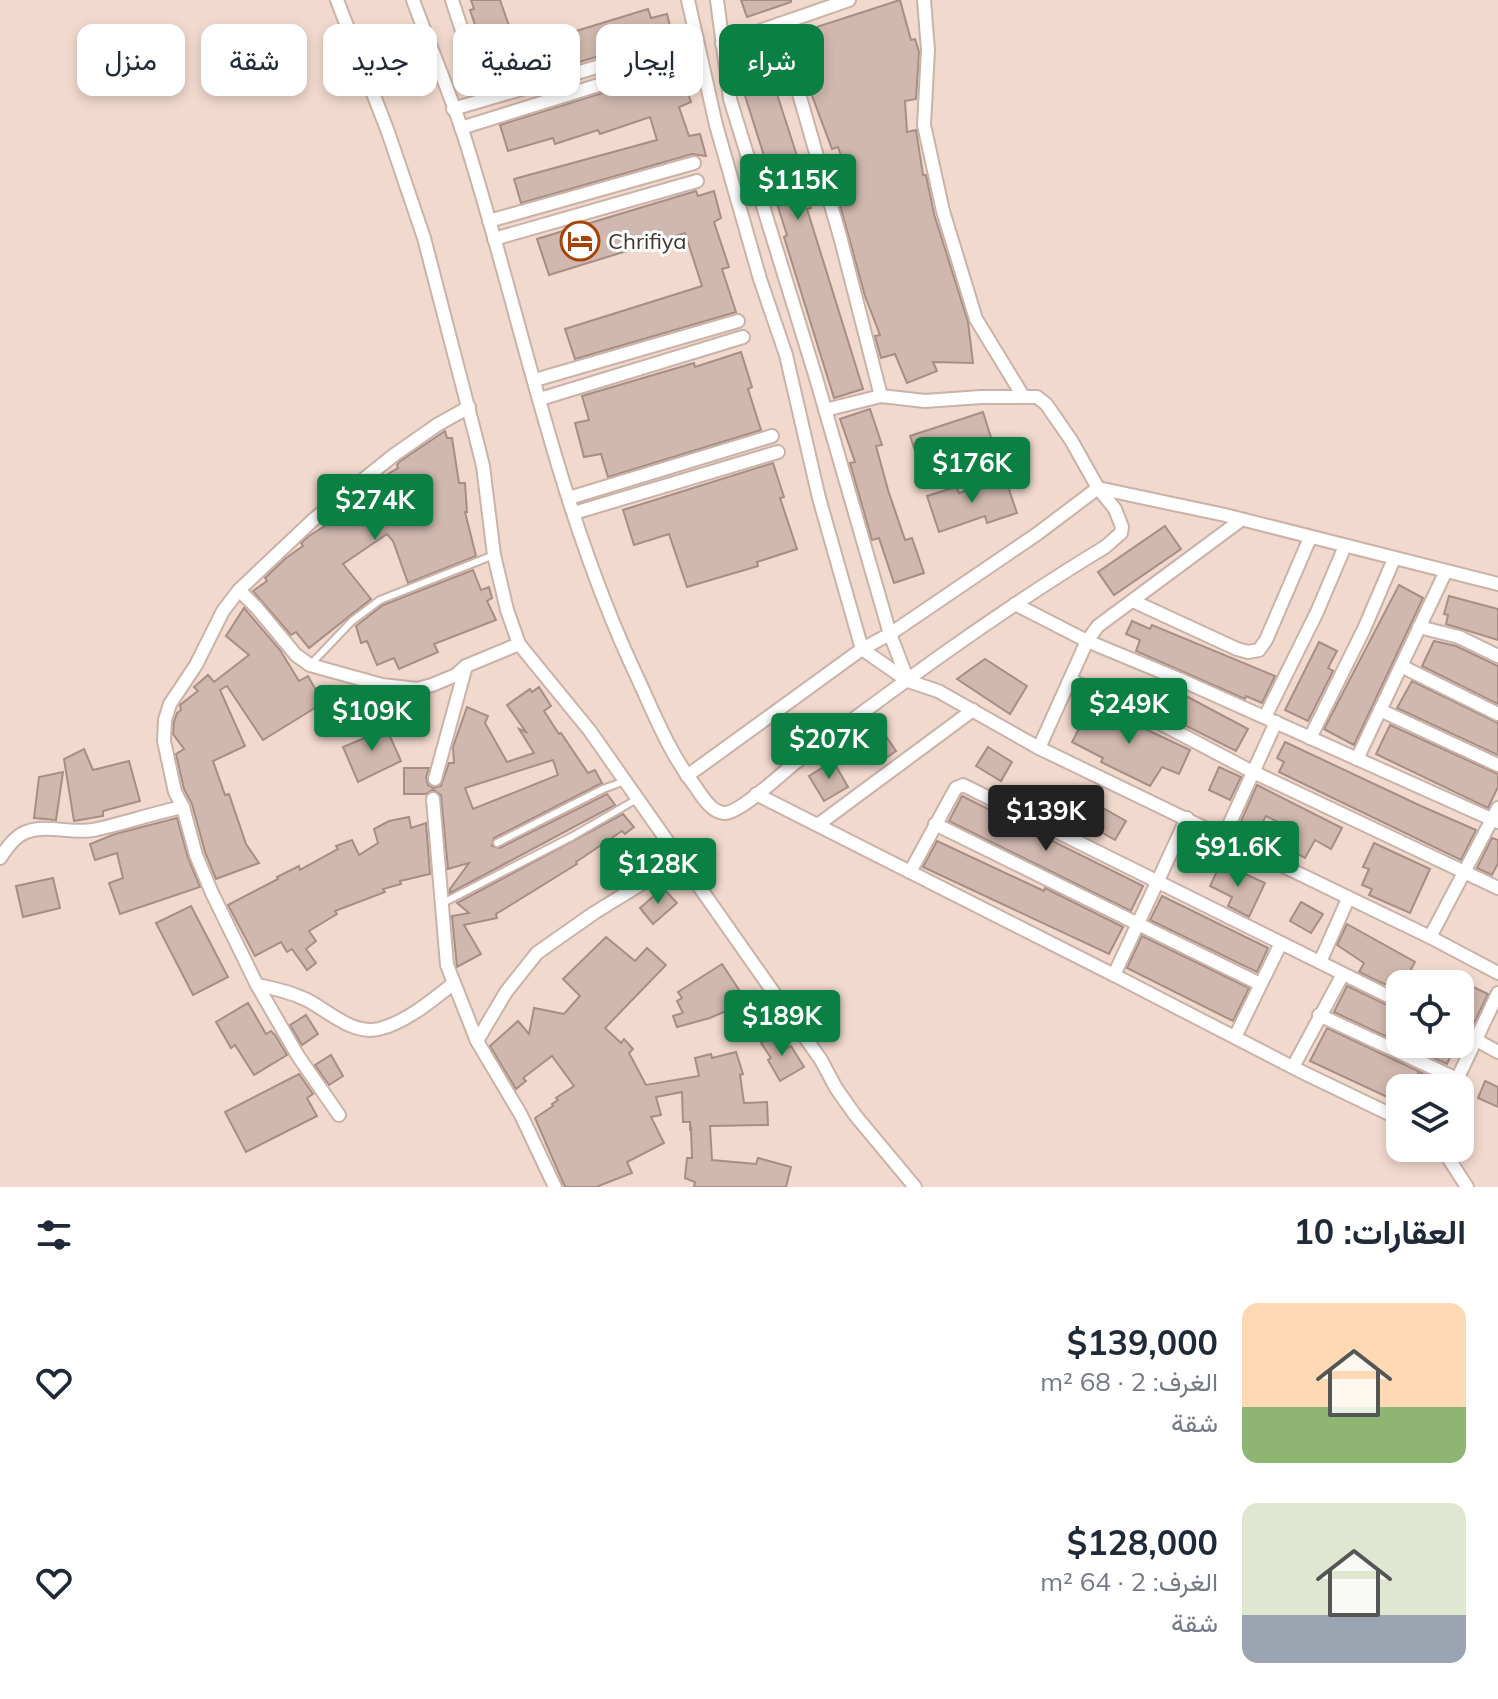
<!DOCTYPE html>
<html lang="ar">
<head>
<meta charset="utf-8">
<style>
  body { margin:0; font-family:Mulish,Vazirmatn,sans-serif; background:#f6f6f7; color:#1f2937; direction:rtl; height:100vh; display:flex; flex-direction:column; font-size:30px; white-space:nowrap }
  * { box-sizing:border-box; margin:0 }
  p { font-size:26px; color:#747a83 }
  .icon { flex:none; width:44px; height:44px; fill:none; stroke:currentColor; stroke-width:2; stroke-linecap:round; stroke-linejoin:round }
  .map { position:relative; height:1187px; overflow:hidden; direction:ltr }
  .side { display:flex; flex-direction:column; background:#fff; flex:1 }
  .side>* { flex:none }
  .guide { position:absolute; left:24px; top:24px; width:800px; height:72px; direction:rtl; display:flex; gap:16px }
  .buttons { position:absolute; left:1386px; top:970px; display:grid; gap:16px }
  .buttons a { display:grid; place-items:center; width:88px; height:88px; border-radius:16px; background:#fff; box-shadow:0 4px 12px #0003; font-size:40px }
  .price { position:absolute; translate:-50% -68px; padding:0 18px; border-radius:8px; background:#0b8043; color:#fff; font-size:26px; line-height:52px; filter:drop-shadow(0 2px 4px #0008) }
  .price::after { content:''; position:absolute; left:50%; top:48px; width:24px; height:18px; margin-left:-12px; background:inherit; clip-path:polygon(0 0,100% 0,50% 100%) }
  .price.on { background:#222; color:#fff }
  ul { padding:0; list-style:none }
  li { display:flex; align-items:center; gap:24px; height:200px; padding:0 32px }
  li span { display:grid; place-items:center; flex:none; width:224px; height:160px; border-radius:16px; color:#555 }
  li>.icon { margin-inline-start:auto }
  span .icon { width:96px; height:96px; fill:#fffc; stroke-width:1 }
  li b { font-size:34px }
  h2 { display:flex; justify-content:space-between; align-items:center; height:96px; padding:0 32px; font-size:34px }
  .pill { padding:0 28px; border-radius:16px; background:#fff; box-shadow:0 4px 12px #0003; font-size:28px; line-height:72px }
  .pill.on { background:#0b8043; color:#fff }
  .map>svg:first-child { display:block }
  .building { fill:#d1b8ae; stroke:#a68e85; stroke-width:2; fill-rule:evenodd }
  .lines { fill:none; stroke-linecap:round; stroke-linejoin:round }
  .service-casing { stroke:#cab2a8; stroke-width:10 }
  .minor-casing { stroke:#cab2a8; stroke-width:16 }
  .service { stroke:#fff; stroke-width:6 }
  .minor { stroke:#fff; stroke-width:12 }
  .labels { text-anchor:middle; stroke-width:6; stroke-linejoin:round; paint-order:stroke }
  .poi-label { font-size:22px; fill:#3e3530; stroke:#fff; text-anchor:start }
</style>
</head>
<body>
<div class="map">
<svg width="1498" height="1187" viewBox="0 0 1498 1187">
  <rect width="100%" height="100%" fill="#f2d9ce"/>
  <g class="building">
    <polygon points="471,0 500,0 517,49 648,9 651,18 667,14 672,34 496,87 470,10 474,9"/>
    <polygon points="741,0 791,0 791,2 747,17"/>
    <polygon points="900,0 911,40 915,39 919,52 916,99 905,101 907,132 916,130 923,175 926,175 934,214 968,322 973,363 933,362 937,371 907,383 895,354 881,358 875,336 880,335 865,296 837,194 846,192 843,161 838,147 832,149 805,77 821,70 801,32"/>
    <polygon points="762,48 800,165 797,166 811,208 807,209 863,389 834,398 784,237 787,235 770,182 772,181 734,61 734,57"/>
    <polygon points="660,75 662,81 682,75 691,102 679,107 689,136 700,134 706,156 692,154 521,203 514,179 657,140 650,117 600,134 598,130 555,144 553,138 508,151 500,125"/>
    <polygon points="696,191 698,196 714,191 721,218 714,222 729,267 722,269 736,312 575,359 565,329 702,286 685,233 549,275 537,239"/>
    <polygon points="741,352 752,387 748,389 761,430 608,477 601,454 584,457 575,423 589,420 582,396 694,363 695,367"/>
    <polygon points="870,409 882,445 876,446 888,490 905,540 912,538 924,573 894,583 879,538 872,540 850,463 855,462 840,419"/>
    <polygon points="983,412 994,447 922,471 910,436"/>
    <polygon points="445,431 447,438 452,438 459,483 465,483 467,512 465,512 476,556 408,583 393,541 387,534 343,564 371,599 309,648 296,632 291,635 253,591 267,581 265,578 286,558 303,546 301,543 309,536 331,522 329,519 353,499 376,487 373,483 398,468 397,465 399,462"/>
    <polygon points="773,463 784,497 780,498 797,549 757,562 758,566 687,587 669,534 634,545 623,510"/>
    <polygon points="1005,478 1017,513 987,523 985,516 939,532 927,496 956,487 959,493"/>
    <polygon points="1165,526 1181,549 1114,595 1098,572"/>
    <polygon points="473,570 481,590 489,587 492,598 487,601 496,620 434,644 438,652 399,669 394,658 377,665 367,641 361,643 356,626 383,605"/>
    <polygon points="1399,585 1423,598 1354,745 1324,729"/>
    <polygon points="1449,596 1498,609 1498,640 1446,624 1448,615 1444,614"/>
    <polygon points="244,608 280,650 299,681 308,676 323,703 263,740 227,686 220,690 245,746 213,761 225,795 229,794 246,844 259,863 216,879 205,852 192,804 184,789 176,754 184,749 173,734 174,722 177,713 181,710 180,705 198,691 194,687 208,675 214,682 249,655 226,636"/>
    <polygon points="1132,621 1150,629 1152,625 1275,676 1262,703 1246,696 1245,699 1136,651 1140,640 1126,634"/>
    <polygon points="1434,641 1456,646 1498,666 1498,704 1422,666"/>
    <polygon points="1319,642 1337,651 1328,668 1333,671 1308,721 1285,710"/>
    <polygon points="985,659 1027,686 1010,714 957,679"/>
    <polygon points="1154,679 1248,729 1236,751 1139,702"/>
    <polygon points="1412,681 1498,723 1498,755 1397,708"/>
    <path d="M539,687l12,19 -7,5 15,23 2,-1 27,40 7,-3 7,13 -108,55 -2,8 8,2 107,-54 8,11 -165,88v-4l19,-26 -21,6 -7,-74 -8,-5 -7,4h-22v-26h25l-3,9 2,8 5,3 8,-2 8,-23h5l-1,-16 14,-40 21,9 -3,7 22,39 27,-9 -15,-24 7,3 -19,-27 23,-16 2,3zM553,760l5,15 -85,34 -8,-21z"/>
    <polygon points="1092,704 1190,750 1179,774 1162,767 1150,786 1101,762 1103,758 1072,742"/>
    <polygon points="384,723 401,761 358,782 343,747 367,737 365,731"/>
    <polygon points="1390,725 1498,774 1498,787 1488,808 1376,754"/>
    <polygon points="881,729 896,751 880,762 864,739"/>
    <polygon points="1285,742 1421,806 1476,830 1461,860 1279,772 1284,762 1277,758"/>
    <polygon points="988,747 1012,762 1001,781 976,766"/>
    <polygon points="84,749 93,770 129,761 140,801 103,811 103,816 74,821 64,759"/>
    <polygon points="833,761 848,787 824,801 809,776"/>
    <polygon points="1219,767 1241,777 1230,800 1209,790"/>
    <polygon points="63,772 56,820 34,818 39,777"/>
    <polygon points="1257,785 1342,828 1331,849 1315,840 1305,858 1289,849 1298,832 1266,816 1255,835 1239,826"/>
    <polygon points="1066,787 1126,821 1115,840 1055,806"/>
    <polygon points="962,796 1143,886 1131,911 949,821"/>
    <polygon points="623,814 634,827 625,834 622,831 576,862 577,864 496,914 497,918 464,925 481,954 457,967 452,916 469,913 457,903"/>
    <polygon points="409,817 411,828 426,823 430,874 400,881 401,884 383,889 385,892 335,911 337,914 309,931 316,941 306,949 316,963 307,970 292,949 287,952 281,942 255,956 228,905 278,879 277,877 299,866 300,870 338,849 336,846 352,840 359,855 378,843 374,829 389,821"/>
    <polygon points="177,818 188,858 200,887 120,914 109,883 123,878 117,853 95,860 90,844 115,834"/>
    <polygon points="1492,838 1498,840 1498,863 1492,875 1477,868"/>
    <polygon points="937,841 1044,891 1045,888 1123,927 1109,954 923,867"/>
    <polygon points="1374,843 1430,869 1410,913 1369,895 1372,889 1362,885 1369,869 1363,867"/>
    <polygon points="1221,863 1265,883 1249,917 1228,906 1232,897 1210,886"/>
    <polygon points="53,878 60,908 23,917 16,886"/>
    <polygon points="663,888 677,903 653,924 640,908"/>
    <polygon points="1162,896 1268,948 1257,972 1150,920"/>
    <polygon points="1301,902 1323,914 1311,933 1290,921"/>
    <polygon points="191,906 228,977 193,995 156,923"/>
    <polygon points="1347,924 1415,962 1403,984 1384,984 1359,972 1364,963 1337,945"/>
    <polygon points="1142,936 1249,988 1233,1021 1127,968"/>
    <polygon points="606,937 635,961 647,948 666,965 605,1028 621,1043 624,1039 633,1049 629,1053 646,1085 699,1076 695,1058 711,1054 712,1058 736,1052 743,1074 740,1075 744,1103 767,1102 768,1125 710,1126 712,1160 756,1164 758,1158 791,1167 786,1187 694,1187 695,1182 685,1178 687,1158 692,1158 691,1128 690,1129 690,1122 683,1122 682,1092 656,1097 661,1115 651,1117 664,1143 627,1162 632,1173 596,1187 565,1187 535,1118 553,1106 552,1104 558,1100 556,1098 574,1086 552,1056 523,1078 526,1081 516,1089 490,1046 518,1021 529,1034 534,1008 564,1014 580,996 563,979"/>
    <polygon points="722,964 747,1002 710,1018 677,1027 673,1016 683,1013 677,1001 682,998 678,992"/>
    <polygon points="1469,985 1488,994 1474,1023 1460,1016 1460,1005"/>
    <polygon points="1347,986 1400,1011 1400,1043 1334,1012"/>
    <polygon points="248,1003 266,1034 271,1031 275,1035 287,1055 254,1075 235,1045 231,1048 216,1022"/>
    <polygon points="306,1015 318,1034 302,1045 290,1025"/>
    <polygon points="1327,1028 1439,1081 1418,1073 1411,1088 1400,1088 1400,1103 1310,1061"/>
    <polygon points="776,1033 786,1049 791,1046 804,1067 780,1081 768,1060 771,1058 761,1043"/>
    <polygon points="1403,1044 1456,1044 1447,1064"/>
    <polygon points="331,1055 343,1076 329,1085 315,1065"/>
    <polygon points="299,1074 313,1094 307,1098 317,1116 246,1152 225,1112"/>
    <polygon points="1485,1081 1498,1087 1498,1107 1478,1098"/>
  </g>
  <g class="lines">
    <g class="service-casing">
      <g id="service">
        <polyline points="310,665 352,621 380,600 494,555"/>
        <polyline points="497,843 603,789 625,781"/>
        <polyline points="443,903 573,836 637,799"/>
      </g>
    </g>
    <g class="minor-casing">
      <g id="minor">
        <polyline points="337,0 388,132 424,238 475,434 483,466 494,555 507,610 519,644 590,731 821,1060 836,1088 855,1115 915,1187"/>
        <path d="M413,0c17,47 37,92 52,139 57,180 92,369 173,540 17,37 32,75 57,107 7,10 16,26 29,27 16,1 61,-43 76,-54 99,-74 199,-148 305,-212l16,-14 1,-6 -7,-18 -17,-21 -27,-48 -25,-36 -9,-7h-56l-56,4 -44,-5 -56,14"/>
        <polyline points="452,0 479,83"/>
        <polyline points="688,0 716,125 760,279 786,355 819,498 862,649 908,681 938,691 1039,748 1430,937 1498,808"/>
        <polyline points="717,0 730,99 816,378 890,634 908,681"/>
        <polyline points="924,0 928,50 924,125 943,211 976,319 1023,396"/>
        <polyline points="779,24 841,240 881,396"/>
        <polyline points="722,44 849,0"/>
        <polyline points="453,109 662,48"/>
        <polyline points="461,128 666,64"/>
        <polyline points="489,221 694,163"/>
        <polyline points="494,239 697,181"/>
        <polyline points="535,380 738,321"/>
        <polyline points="540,399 743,337"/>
        <polyline points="569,498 772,436"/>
        <polyline points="574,513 778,452"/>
        <polyline points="239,590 257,608 296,655 310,665 382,685 417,689 432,685 456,675 466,666 519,644"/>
        <polyline points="1133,601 1237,649 1248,652 1259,650 1266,640 1310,538"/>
        <polyline points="1015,604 1087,641 1179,679 1498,822"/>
        <polyline points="1419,627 1459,637 1498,656"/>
        <polyline points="1401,666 1498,714"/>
        <polyline points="1070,680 1118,701 1249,770 1498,888"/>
        <polyline points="1380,710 1498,765"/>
        <polyline points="1265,717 1317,612 1345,546"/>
        <polyline points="1310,738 1364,629 1394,559"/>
        <polyline points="1039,748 1087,641 1098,626 1241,520"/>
        <polyline points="1357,759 1446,571"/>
        <polyline points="687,776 862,649 890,634 1037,534 1098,488 1225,515 1498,584"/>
        <polyline points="435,779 466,666"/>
        <polyline points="756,794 1114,975 1187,818"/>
        <polyline points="433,799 447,965 477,1041 521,1115 555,1187"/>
        <polyline points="819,824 973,710"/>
        <polyline points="935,824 1260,984"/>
        <polyline points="1224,836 1276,722"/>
        <path d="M0,858c7,-10 14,-21 26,-26 21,-8 45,2 67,-2 30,-6 60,-17 90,-23"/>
        <polyline points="910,872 952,795 956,788 963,785 1400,1002"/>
        <polyline points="1430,937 1498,973"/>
        <polyline points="1320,962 1348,899"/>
        <polyline points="1114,975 1300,1071 1400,1119"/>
        <path d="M454,983c-22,17 -47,39 -75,46 -28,6 -51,-19 -74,-30 -15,-7 -32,-11 -48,-14l-45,-92 -16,-38 -13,-48 -8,-15 -11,-51 1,-21 5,-16 26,-39 27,-54 16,-21 74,-70 81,-65 43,-30 32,-18"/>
        <polyline points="257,985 298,1056 339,1115"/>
        <polyline points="1319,1015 1457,1079"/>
        <polyline points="1460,1031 1498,1052"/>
        <polyline points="1235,1037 1281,943"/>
        <polyline points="477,1041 506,992 537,953 594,913 680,860"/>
        <polyline points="1293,1067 1343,974"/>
        <polyline points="1453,1088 1498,993"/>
        <polyline points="1442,1148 1467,1187"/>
      </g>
    </g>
    <use href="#service" class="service"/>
    <use href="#minor" class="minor"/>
  </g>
  <defs>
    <g id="hotel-ring" transform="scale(2)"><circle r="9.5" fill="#fff" stroke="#a64308" stroke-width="1.5"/><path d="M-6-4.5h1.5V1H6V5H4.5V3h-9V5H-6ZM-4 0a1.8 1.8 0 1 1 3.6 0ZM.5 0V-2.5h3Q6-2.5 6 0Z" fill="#a64308"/></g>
  </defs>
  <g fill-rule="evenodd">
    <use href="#hotel-ring" x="580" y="241"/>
  </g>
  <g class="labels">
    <g class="poi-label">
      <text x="608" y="249">Chrifiya</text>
    </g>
  </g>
</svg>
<div class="buttons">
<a><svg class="icon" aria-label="locate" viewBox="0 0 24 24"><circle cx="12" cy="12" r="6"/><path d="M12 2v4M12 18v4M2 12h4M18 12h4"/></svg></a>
<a><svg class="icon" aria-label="layers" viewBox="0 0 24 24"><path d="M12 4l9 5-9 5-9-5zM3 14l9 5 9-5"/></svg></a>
</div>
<b class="price" style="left:798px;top:222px">$115K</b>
<b class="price" style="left:972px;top:505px">$176K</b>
<b class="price" style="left:375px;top:542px">$274K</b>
<b class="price" style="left:1129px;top:746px">$249K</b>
<b class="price" style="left:372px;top:753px">$109K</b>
<b class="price" style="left:829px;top:781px">$207K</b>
<b class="price on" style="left:1046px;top:853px">$139K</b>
<b class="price" style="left:1238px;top:889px">$91.6K</b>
<b class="price" style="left:658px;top:906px">$128K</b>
<b class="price" style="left:782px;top:1058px">$189K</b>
<div class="guide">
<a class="pill on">شراء</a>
<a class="pill">إيجار</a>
<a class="pill">تصفية</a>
<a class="pill">جديد</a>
<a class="pill">شقة</a>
<a class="pill">منزل</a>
</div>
</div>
<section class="side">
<h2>العقارات: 10<svg class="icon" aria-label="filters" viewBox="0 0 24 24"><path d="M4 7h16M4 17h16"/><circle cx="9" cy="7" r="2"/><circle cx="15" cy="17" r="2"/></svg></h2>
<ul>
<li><span style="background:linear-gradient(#ffd9b3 65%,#8fb573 0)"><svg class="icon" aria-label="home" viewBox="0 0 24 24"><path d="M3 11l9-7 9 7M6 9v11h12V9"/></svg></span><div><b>$139,000</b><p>الغرف: 2 · 68 m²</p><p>شقة</p></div><svg class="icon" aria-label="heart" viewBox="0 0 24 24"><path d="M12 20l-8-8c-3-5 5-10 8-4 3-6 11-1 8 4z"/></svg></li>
<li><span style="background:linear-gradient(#dfe7d0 70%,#9aa5b1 0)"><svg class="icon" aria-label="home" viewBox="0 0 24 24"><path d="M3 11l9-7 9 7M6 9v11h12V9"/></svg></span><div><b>$128,000</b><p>الغرف: 2 · 64 m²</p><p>شقة</p></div><svg class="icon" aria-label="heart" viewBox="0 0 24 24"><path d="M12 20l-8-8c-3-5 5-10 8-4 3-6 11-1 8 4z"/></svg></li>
</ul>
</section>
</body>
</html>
